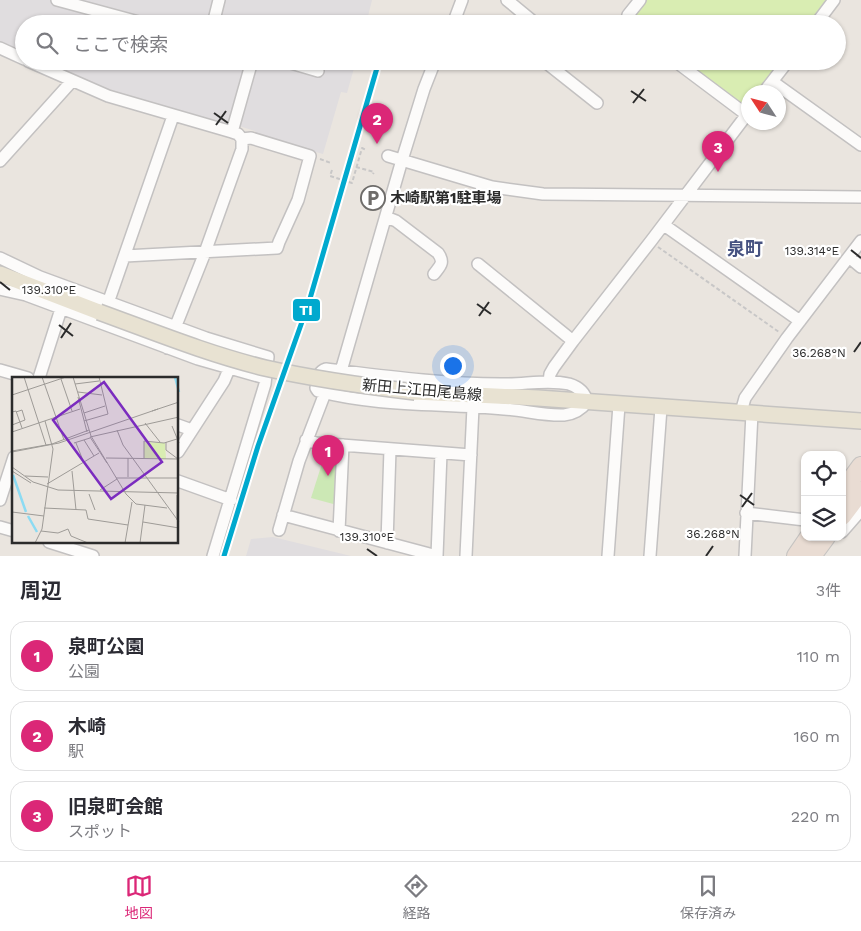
<!DOCTYPE html>
<html lang="ja">
<head>
<meta charset="utf-8">
<style>
  body { margin:0; font-family:"Work Sans","Noto Sans JP",sans-serif; background:#f7f7f7; color:#2b2b33 }
  .controls { position:absolute; right:15px; bottom:15px; display:grid; overflow:hidden; border-radius:10px; box-shadow:0 1px 4px #0004 }
  .controls button { width:45px; height:45px; display:grid; place-items:center; padding:0; border:0; border-bottom:1px solid #e1e1e2; background:#fff; color:#2b2b33; font:25px sans-serif }
  .compass { position:absolute; left:741px; top:85px; width:45px; height:45px; border-radius:50%; background:#fff; box-shadow:0 1px 4px #0004; rotate:306deg }
  .you { position:absolute; left:452px; top:365px; width:18px; height:18px; margin:-12px; border:4px solid #fff; border-radius:50%; background:#1a73e8; box-shadow:0 0 0 8px #1a73e833 }
  .badge { display:grid; place-items:center; width:32px; height:32px; border-radius:50%; background:#db2777; color:#fff; font-size:16px; font-weight:700 }
  .pin { position:absolute; translate:-50% -41px; filter:drop-shadow(0 1px 2px #0008) }
  .pin::after { content:''; position:absolute; top:26px; width:18px; height:15px; background:inherit; clip-path:polygon(0 0,100% 0,50% 100%) }
  .list { margin:0; padding:0; list-style:none }
  h2 { display:flex; justify-content:space-between; align-items:center; height:65px; margin:0; padding:0 20px; font-size:21px }
  h2 small { font-size:16px; font-weight:400; color:#7c7c81 }
  .list li { display:grid; grid-template-columns:32px 1fr auto; gap:15px; align-items:center; box-sizing:border-box; height:70px; margin:0 10px 10px; padding:0 10px; border:1px solid #e1e1e2; border-radius:15px }
  .list b { display:block; font-size:19px; white-space:nowrap }
  .list p { margin:0; font-size:16px; white-space:nowrap; color:#7c7c81 }
  .list em { font-size:16px; font-style:normal; color:#7c7c81 }
  .icon { flex:none; width:28px; height:28px; fill:none; stroke:currentColor; stroke-width:2; stroke-linecap:round; stroke-linejoin:round }
  .map { position:relative; flex:none; width:861px; height:556px; overflow:hidden }
  .search { position:absolute; background:#fff; box-shadow:0 1px 4px #0004; left:15px; right:15px; top:15px; height:55px; display:flex; align-items:center; gap:12px; box-sizing:border-box; padding:0 18px; border-radius:28px; color:#7c7c81; font-size:19px }
  .sheet { height:305px; background:#fff }
  nav { display:flex; justify-content:space-around; align-items:center; box-sizing:border-box; height:70px; border-top:1px solid #e1e1e2; background:#fff; font-size:14px; color:#7c7c81 }
  nav a { display:grid; justify-items:center; gap:2px }
  nav .on { color:#db2777 }
  .map>svg:first-child { display:block }
  .industrial { fill:#e0dddf }
  .green { fill:#cce8b5 }
  .pitch { fill:#d9edb2 }
  .lines { fill:none; stroke-linecap:round; stroke-linejoin:round }
  .minor-casing { stroke:#c3c1c1; stroke-width:14 }
  .major-casing { stroke:#c5c3c1; stroke-width:18 }
  .highway-casing { stroke:#c5c3c1; stroke-width:20 }
  .path { stroke:#c8c7c7; stroke-width:2; stroke-dasharray:4 2.5; stroke-linecap:butt }
  .minor { stroke:#fcfbfa; stroke-width:11 }
  .major { stroke:#e8e2d2; stroke-width:15 }
  .highway { stroke:#e9dcd3; stroke-width:18 }
  .major-bridge-casing { stroke:#c5c3c1; stroke-width:18; stroke-linecap:butt }
  .major-bridge { stroke:#e8e2d2; stroke-width:15 }
  .rail-1-casing { stroke:#fff; stroke-width:9 }
  .rail-1 { stroke:#00a9ce; stroke-width:5 }
  .ticks { fill:none; stroke:#2b2b2b; stroke-width:2 }
  .labels { text-anchor:middle; dominant-baseline:central; stroke-width:4.5; stroke-linejoin:round; paint-order:stroke }
  .poi-label { font-size:15px; font-weight:bold; fill:#2b2b2b; stroke:#fff; text-anchor:start }
  .street-label { font-size:15px; fill:#2b2b2b; stroke:#fff }
  .quarter-label { font-size:18px; font-weight:bold; fill:#465281; stroke:#fff }
  .inset-river { fill:none; stroke:#8cdbf3; stroke-width:2.5 }
  .inset-road { fill:none; stroke:#9e9b97; stroke-width:1 }
  .view { fill:#7b2cbf; fill-opacity:0.15; stroke:#7b2cbf; stroke-width:2.5 }
  .inset-edge { fill:none; stroke:#2b2b2b; stroke-width:2.5 }
  .ticks-label { font-size:12px; text-anchor:middle; fill:#2b2b2b; stroke:#fff; stroke-width:4.5; stroke-linejoin:round; paint-order:stroke }
  .line-badge { stroke:#fff; stroke-width:2 }
  .badge-label { font-size:14px; text-anchor:middle; font-weight:bold; fill:#fff }
</style>
</head>
<body>
<div class="map">
<svg width="861" height="556" viewBox="0 0 861 556">
  <rect width="100%" height="100%" fill="#eae5df"/>
  <path class="industrial" d="M0 0H372L366 24H24V56L0 45Z
    M35 61H356L347 93 341 92 323 154 258 136 255 131 226 122 219 126 109 93Z
    M273 537 351 556H246L251 539Z"/>
  <path class="green" d="M325 454 339 455 337 505 311 498Z"/>
  <path class="pitch" d="M647 0H830L812 24H633V17Z
    M681 61H783L759 92H748V107L746 111Z"/>
  <g class="lines">
    <defs>
      <path id="minor" d="M57 0 146 24
        M507 0 536 24
        M213 24 219 0
        M453 24 462 0
        M626 24 628 15 640 0
        M816 24 834 0
        M0 48 24 59
        M28 61 108 96 232 132 238 134 242 139V149L204 255 167 348
        M284 61 318 71
        M544 61 597 103
        M675 61 747 115
        M773 82 861 145
        M764 92 788 61
        M232 132 252 61
        M388 156 492 187 543 194 861 197
        M0 161 72 81
        M386 217 396 221 438 253C445 263 440 266 434 274
        M664 225 800 321
        M125 256 277 248 279 242 298 200 310 156 251 138 242 139
        M849 257 861 267
        M0 258 40 277 206 338 268 357 265 384 213 556
        M478 264 573 341
        M0 289 26 295 198 359 265 378
        M108 303 173 116
        M326 369C384 376 442 384 501 384 523 385 547 379 569 384 579 387 585 392 587 402 581 410 574 414 564 415 544 416 524 410 504 409 442 403 378 407 318 391L316 388C318 380 317 372 326 369Z
        M0 370 28 378
        M341 371 402 160 424 89 435 61
        M39 378 61 309
        M549 382 550 374 554 367 573 341 651 241 748 113
        M741 412 745 398 787 338 861 241
        M178 425 192 430
        M306 440 316 443 471 455
        M178 452 224 381 229 369
        M178 481 231 500
        M0 500 14 457
        M746 513 805 520
        M283 515 437 556
        M0 527 14 531
        M279 530 299 461 325 393
        M339 531 343 445
        M842 532 861 510
        M49 542 93 556
        M387 543 390 449
        M437 556 441 453
        M466 556 473 407
        M608 556 619 405
        M650 556 661 408
        M745 556 752 413"/>
      <path id="major" d="M0 274 99 312
        M415 392 538 398 861 421"/>
      <path id="highway" d="M842 492 861 466
        M842 516 861 491
        M796 556 809 537
        M812 556 826 537"/>
    </defs>
    <use href="#minor" class="minor-casing"/>
    <use href="#major" class="major-casing"/>
    <use href="#highway" class="highway-casing"/>
    <path class="path" d="M320 159 331 163
      M356 167 374 172 373 174
      M332 170 330 176 352 183 362 148 366 150
      M658 247 779 332"/>
    <use href="#minor" class="minor"/>
    <use href="#major" class="major"/>
    <use href="#highway" class="highway"/>
    <defs>
      <path id="major-bridge" d="M99 312C154 332 208 354 265 368 314 379 364 386 415 392"/>
    </defs>
    <use href="#major-bridge" class="major-bridge-casing"/>
    <use href="#major-bridge" class="major-bridge"/>
    <defs>
      <path id="rail-1" d="M224 556 258 446 309 302 379 61"/>
    </defs>
    <use href="#rail-1" class="rail-1-casing"/>
    <use href="#rail-1" class="rail-1"/>
  </g>
  <path class="ticks" d="M631 91 646 101M633 103 644 89M214 113 228 123M216 125 226 111M851 250 861 258M0 282 10 290M477 304 491 314M479 316 489 302M59 325 73 336M61 338 71 323M854 352 861 342M740 495 754 505M742 507 752 493M367 549 377 556M706 556 713 546"/>
  <defs>
    <symbol id="parking-ring" viewBox="-11 -11 22 22"><circle r="9.5" fill="#fff" stroke="#6e6c6a" stroke-width="1.5"/><path d="M-3.5-5.5H1a3.5 3.5 0 0 1 0 7H-1V5.5H-3.5ZM-1-3.4V-.6H.8a1.4 1.4 0 0 0 0-2.8Z" fill="#6e6c6a"/></symbol>
  </defs>
  <g fill-rule="evenodd">
    <use href="#parking-ring" x="359" y="184" width="28" height="28"/>
  </g>
  <g class="labels">
    <g class="poi-label">
      <text x="390" y="198">木崎駅第1駐車場</text>
    </g>
    <g class="street-label">
      <text transform="translate(422 390) rotate(5)">新田上江田尾島線</text>
    </g>
    <g class="quarter-label">
      <text x="745" y="248">泉町</text>
    </g>
  </g>
  <g transform="translate(12 377)">
    <rect width="166" height="166" fill="#eae5df"/>
    <path d="M132 65 153 66 154 82 132 81Z" fill="#d9edb2"/>
    <path class="inset-river" d="M163 0 167 15M1 98 14 135M16 139 25 155"/>
    <path class="inset-road" d="M12 0 34 68M30 0 52 63M61 0 79 59 114 117M49 2 60 34M63 7 87 4M66 15 90 18M0 18 54 0M66 20 75 55M140 34 167 25M0 35 4 34 10 51M72 36 93 29M72 44 96 37 87 0M133 46 148 65M0 48 13 43 10 33 4 35M160 49 167 66M105 53 111 68 167 145M0 55 68 32M72 63 82 79M154 65V73L166 82M62 66 78 61M64 66 72 86M0 74 40 67 77 53M0 75 47 66 146 32M94 81 167 82M116 81V100M132 82V64L152 66 165 62M166 82V116M95 86 78 60 167 40M0 90 21 105 46 113 167 116M0 94 19 106M60 94 64 133M13 99 36 100M104 101H166M35 107 87 76M88 113 105 102M77 117 83 133M114 117 124 127 155 131M32 131 74 133 76 142 116 148M0 135 32 139M165 143V118M131 145 167 151M29 154 46 156 56 152 59 159 76 166M23 166 30 152 41 72 33 44M113 166 120 125M128 166 133 128"/>
    <path class="view" d="M92 5 150 85 99 122 41 43Z"/>
    <rect width="166" height="166" class="inset-edge"/>
  </g>
  <g class="ticks-label">
    <text x="812" y="255">139.314°E</text>
    <text x="49" y="294">139.310°E</text>
    <text x="819" y="357">36.268°N</text>
    <text x="713" y="538">36.268°N</text>
    <text x="367" y="541">139.310°E</text>
  </g>
  <rect class="line-badge" x="292" y="298" width="29" height="24" rx="5" fill="#00a9ce"/>
  <g class="badge-label">
    <text x="306" y="315">TI</text>
  </g>
</svg>
<div class="controls">
<button><svg class="icon" aria-label="locate" viewBox="0 0 24 24"><circle cx="12" cy="12" r="6"/><path d="M12 2v4M12 18v4M2 12h4M18 12h4"/></svg></button>
<button><svg class="icon" aria-label="layers" viewBox="0 0 24 24"><path d="M12 4l9 5-9 5-9-5zM3 14l9 5 9-5"/></svg></button>
</div>
<svg class="compass" viewBox="-18 -18 36 36"><path d="M0-13l5 13h-10z" fill="#e53935"/><path d="M0 13l5-13h-10z" fill="#7c7c81"/></svg>
<div class="you"></div>
<div class="pin badge" style="left:328px;top:476px">1</div>
<div class="pin badge" style="left:377px;top:144px">2</div>
<div class="pin badge" style="left:718px;top:172px">3</div>
<div class="search"><svg class="icon" aria-label="search" viewBox="0 0 24 24"><circle cx="10" cy="10" r="6"/><path d="M15 15l6 6"/></svg>ここで検索</div>
</div>
<section class="sheet">
<h2>周辺<small>3件</small></h2>
<ul class="list">
<li><span class="badge">1</span><div><b>泉町公園</b><p>公園</p></div><em>110 m</em></li>
<li><span class="badge">2</span><div><b>木崎</b><p>駅</p></div><em>160 m</em></li>
<li><span class="badge">3</span><div><b>旧泉町会館</b><p>スポット</p></div><em>220 m</em></li>
</ul>
</section>
<nav>
<a class="on"><svg class="icon" aria-label="map" viewBox="0 0 24 24"><path d="M3 6l6-2 6 2 6-2v14l-6 2-6-2-6 2zM9 4v14M15 6v14"/></svg>地図</a>
<a><svg class="icon" aria-label="directions" viewBox="0 0 24 24"><path d="M12 3l9 9-9 9-9-9zM9 14v-3h6M13 9l2 2-2 2"/></svg>経路</a>
<a><svg class="icon" aria-label="saved" viewBox="0 0 24 24"><path d="M7 4h10v16l-5-4-5 4z"/></svg>保存済み</a>
</nav>
</body>
</html>
